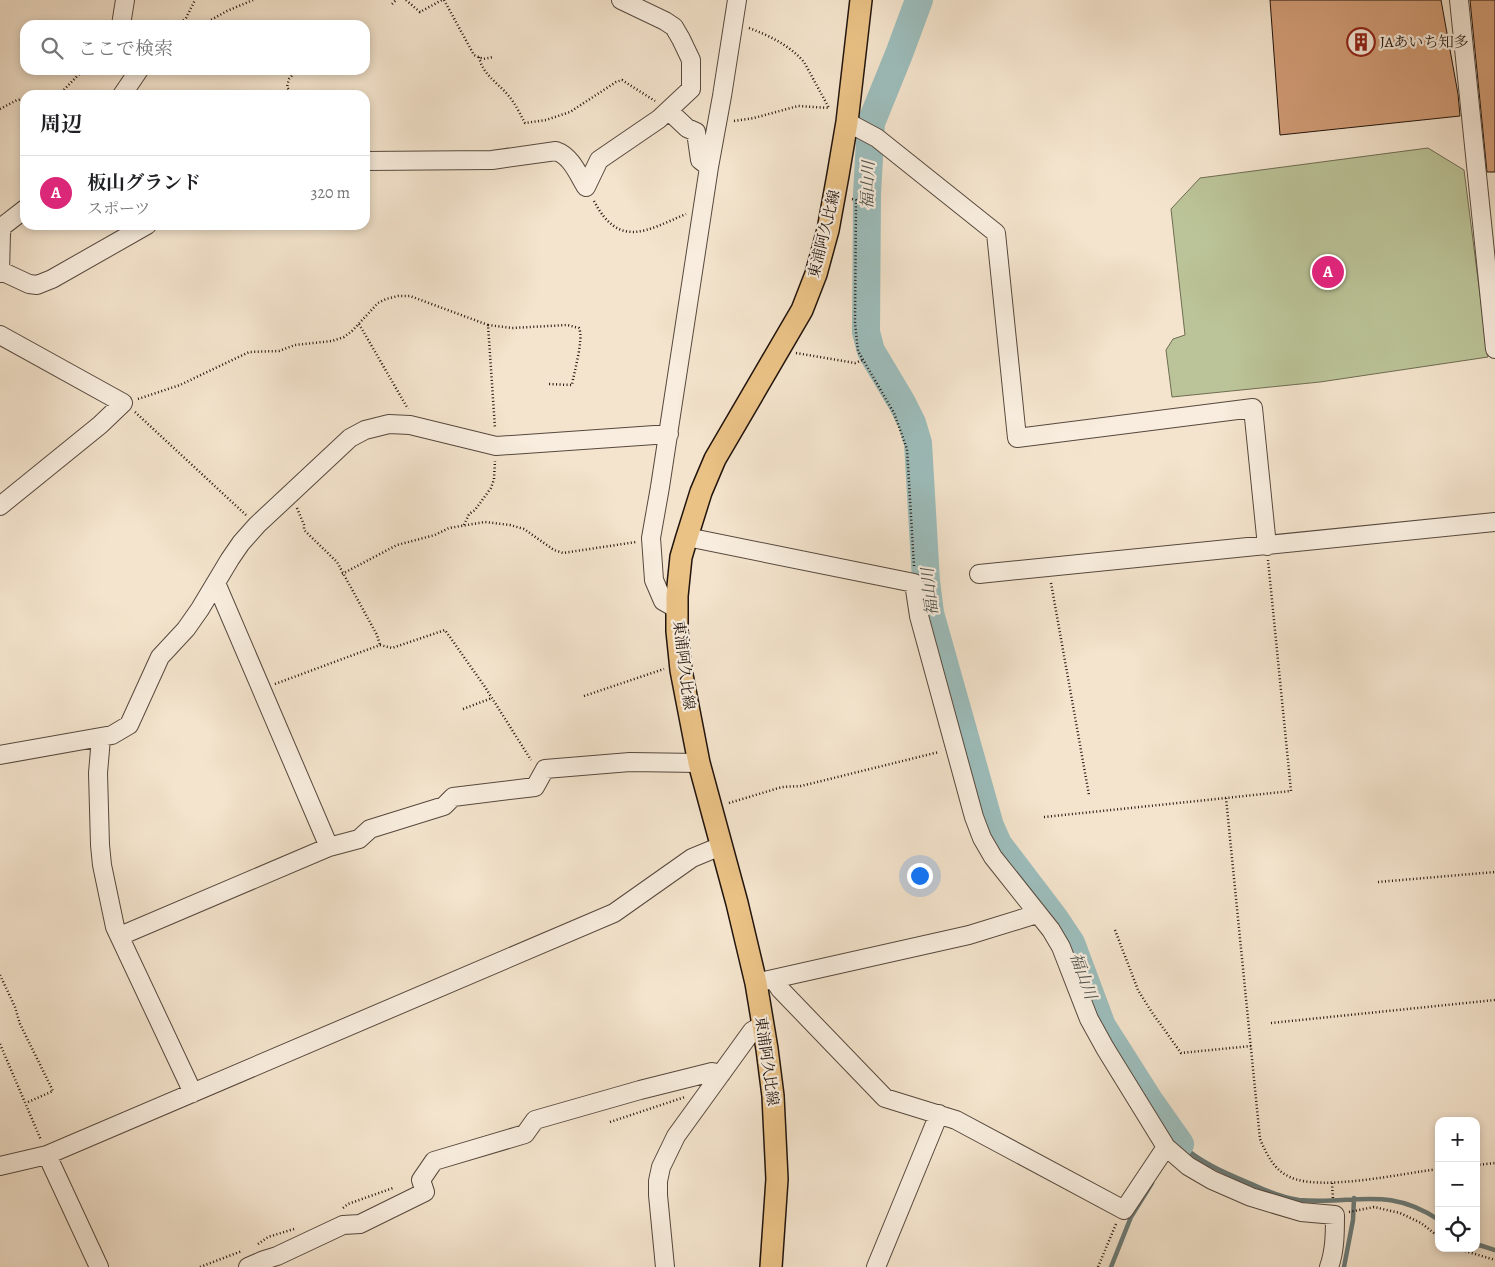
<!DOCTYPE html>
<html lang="ja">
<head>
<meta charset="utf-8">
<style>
  body { margin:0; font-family:Alegreya,"Noto Serif JP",serif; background:#f2f2f2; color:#202124 }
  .controls { position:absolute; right:15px; bottom:15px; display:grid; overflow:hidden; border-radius:10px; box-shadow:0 2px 8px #0003 }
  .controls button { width:45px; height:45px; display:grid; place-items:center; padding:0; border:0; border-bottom:1px solid #e0e0e0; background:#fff; color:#202124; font:25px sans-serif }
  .you { position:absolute; left:919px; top:875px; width:18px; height:18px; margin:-12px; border:4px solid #fff; border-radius:50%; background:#1a73e8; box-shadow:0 0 0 8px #1a73e833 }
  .badge { display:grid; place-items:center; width:32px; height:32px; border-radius:50%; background:#db2777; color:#fff; font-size:16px; font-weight:700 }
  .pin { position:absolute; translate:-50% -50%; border:2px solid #fff; box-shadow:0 1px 5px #0006 }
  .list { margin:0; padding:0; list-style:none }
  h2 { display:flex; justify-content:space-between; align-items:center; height:65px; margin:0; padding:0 20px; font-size:21px }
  h2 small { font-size:16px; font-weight:400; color:#757577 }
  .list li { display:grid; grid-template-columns:32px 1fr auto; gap:15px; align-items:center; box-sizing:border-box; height:75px; padding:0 20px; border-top:1px solid #e0e0e0 }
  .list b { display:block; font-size:19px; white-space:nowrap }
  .list p { margin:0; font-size:16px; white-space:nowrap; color:#757577 }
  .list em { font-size:16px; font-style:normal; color:#757577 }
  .icon { flex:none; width:28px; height:28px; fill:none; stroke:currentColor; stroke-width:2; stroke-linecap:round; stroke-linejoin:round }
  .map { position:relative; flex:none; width:1495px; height:1267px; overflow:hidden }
  .search { position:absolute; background:#fff; box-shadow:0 2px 8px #0003; left:20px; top:20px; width:350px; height:55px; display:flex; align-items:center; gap:12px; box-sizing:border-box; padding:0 18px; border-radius:15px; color:#757577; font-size:19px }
  .panel { position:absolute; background:#fff; box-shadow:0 2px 8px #0003; left:20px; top:90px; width:350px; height:140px; border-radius:15px }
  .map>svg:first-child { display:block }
  .green { fill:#bbc498; stroke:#6e6c52 }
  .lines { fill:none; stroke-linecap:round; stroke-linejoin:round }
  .stream { stroke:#6b7a77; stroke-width:4.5 }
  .river { stroke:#9dbebd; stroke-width:28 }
  .building { fill:#d29d77; stroke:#21140d }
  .minor-casing { stroke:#56483d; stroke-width:20 }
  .major-casing { stroke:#21140d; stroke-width:24 }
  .path { stroke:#21140d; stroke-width:2.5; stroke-dasharray:1 2.5; stroke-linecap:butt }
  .minor { stroke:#f8edde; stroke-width:18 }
  .major { stroke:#eac286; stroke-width:21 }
  .labels { text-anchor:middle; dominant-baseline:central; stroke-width:4.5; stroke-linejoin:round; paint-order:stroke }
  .poi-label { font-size:15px; fill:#21140d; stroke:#f8edde; text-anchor:start }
  .street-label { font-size:15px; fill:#21140d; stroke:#f8edde }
  .water-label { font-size:16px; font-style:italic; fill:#4c504b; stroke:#f8edde }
</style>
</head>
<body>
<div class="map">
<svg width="1495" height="1267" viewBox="0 0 1495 1267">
  <rect width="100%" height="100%" fill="#f4e4cd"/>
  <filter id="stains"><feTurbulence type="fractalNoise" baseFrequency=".004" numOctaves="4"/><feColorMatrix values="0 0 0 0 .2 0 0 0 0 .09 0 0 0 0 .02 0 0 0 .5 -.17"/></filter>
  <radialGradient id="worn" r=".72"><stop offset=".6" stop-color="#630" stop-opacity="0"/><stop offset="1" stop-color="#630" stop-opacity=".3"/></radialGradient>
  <path class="green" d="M1428 148 1464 170 1488 357 1320 382 1172 397 1166 350 1173 339 1185 335 1171 209 1200 178Z"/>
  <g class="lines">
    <path class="stream" d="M1174 1150 1180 1144C1202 1164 1228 1174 1256 1186 1269 1192 1284 1198 1299 1200 1354 1205 1387 1185 1439 1220
      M1476 1244 1495 1250
      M1111 1267 1131 1217 1152 1183
      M1344 1267 1353 1220 1354 1198"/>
    <path class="river" d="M919 0 899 54 871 123 867 194 866 332 871 351 902 403 912 423 918 443 926 581 930 613 990 826 998 844 1055 919 1071 943 1102 1026 1149 1100 1180 1144"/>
  </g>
  <path class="building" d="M1270 0H1441L1458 94 1460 116 1280 135Z
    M1470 0H1495V172H1487Z"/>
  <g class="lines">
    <defs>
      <path id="minor" d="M1459 0 1495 349
        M121 25 125 0
        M122 95 139 70
        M669 111 687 128 696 132 700 160 709 167
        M847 122 877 138 996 233 1017 438 1253 408 1267 546
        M365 161 492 160 556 151C571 156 578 174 586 187L599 160 659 119 691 89V60L681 39 674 27 665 21 621 0
        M1 271 29 284 37 285 52 279 147 225
        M0 273 1 233 3 226 25 209
        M0 335 123 403 100 425 0 506
        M687 537 914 583 919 616 974 817 982 838 993 857 1051 930 1061 947 1089 1019 1105 1048 1166 1147 1188 1166 1212 1180 1251 1197 1301 1212 1335 1215C1335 1232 1335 1251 1329 1267
        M979 574 1495 522
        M216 583 329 847
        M677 609 663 601 654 580 651 538 660 487 709 167 722 96 737 0
        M101 738 98 773 100 845 102 865 115 927 193 1093
        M0 755 112 735 129 725 160 657 186 629 200 609 230 559 241 543 257 525 350 438 365 430 389 424 410 425 496 446 669 434
        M120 936 329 847 359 839 370 829 444 806 453 797 535 787 545 769 630 762 699 763
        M774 980 780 989 885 1098 956 1120 1124 1210 1166 1147
        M764 981 969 935 1037 914
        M47 1155 99 1267
        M0 1166 47 1155 614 913 692 858 721 846
        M248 1267 264 1260 277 1256 343 1225 360 1224 425 1192 421 1180 434 1161 525 1134 535 1120 640 1090 712 1072 721 1074
        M665 1267 658 1195V1181L661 1167 676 1136 752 1031 762 1025
        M876 1267 939 1114"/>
      <path id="major" d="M771 1267 777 1179 773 1096 767 1049 756 983 737 903 699 763 681 670 677 631V596L681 557 686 540 701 492 715 459 802 310 816 274 828 230 838 175 847 122 861 0"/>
    </defs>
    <use href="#minor" class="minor-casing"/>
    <use href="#major" class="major-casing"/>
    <path class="path" d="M406 0 420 12 442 0
      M444 0 474 55 483 59 493 57
      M392 4 396 0
      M178 25 186 18 195 0
      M202 25 227 11 253 0
      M749 28C770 36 789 45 804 62L829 108
      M479 57C483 75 497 82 508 95 515 103 520 114 525 123L546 120 570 112 616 82 622 80 655 101
      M59 95 83 70
      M292 95 287 87 289 79 297 70
      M0 109 17 100 25 99
      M734 121 754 118 798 106 830 108
      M852 199 856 200 855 323 858 351 894 413 907 449 914 566
      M594 201C619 249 646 231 686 214
      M359 324 408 409
      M488 325 512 328 567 325 579 328C584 339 574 372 572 385L548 384
      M796 353 855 363 863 360
      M138 399 180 385 249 352 279 351 295 345 332 341 344 337 352 331 378 303 386 299 398 296H410L488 325 495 428
      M135 412 246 515
      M297 508 304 525V530L337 562 377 635 380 645
      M464 525 469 514 475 510 491 488 494 479 495 461
      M1268 560 1291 791 1226 798 1260 1139C1267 1155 1274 1170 1290 1177 1321 1192 1403 1173 1439 1169
      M342 574 397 545 435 535 449 528 485 522 510 525 524 529 554 550 563 553 636 542
      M1051 583 1089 795
      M275 684 380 645 392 648 445 630 485 687 531 760
      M584 696 664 669
      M463 709 492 698
      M729 803 782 787 801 786 939 752
      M1044 817 1226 798
      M1378 882 1495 872
      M1115 930 1138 990 1151 1011 1181 1053 1251 1046
      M0 975 15 1007 20 1024 53 1091 26 1103
      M1271 1023 1495 1000
      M0 1044 41 1140
      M610 1122 685 1097
      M1476 1165 1495 1163
      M1332 1183 1333 1199
      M343 1208 348 1204 393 1188
      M1349 1212 1374 1207 1400 1213 1421 1223 1439 1237
      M258 1244 268 1237 294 1229
      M1455 1248 1495 1260
      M200 1267 242 1251
      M1098 1267 1116 1224"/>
    <use href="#minor" class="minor"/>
    <use href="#major" class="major"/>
  </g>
  <defs>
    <symbol id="building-ring" viewBox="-11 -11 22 22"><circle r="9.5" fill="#f8edde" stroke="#8f2418" stroke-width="1.5"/><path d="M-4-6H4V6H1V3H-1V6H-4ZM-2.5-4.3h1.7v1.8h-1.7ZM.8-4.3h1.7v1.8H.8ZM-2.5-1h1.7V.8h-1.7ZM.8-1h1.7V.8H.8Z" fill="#8f2418"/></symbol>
  </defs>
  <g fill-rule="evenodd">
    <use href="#building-ring" x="1345" y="26" width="32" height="32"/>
  </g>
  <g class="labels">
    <g class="poi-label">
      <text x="1380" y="42">JAあいち知多</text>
    </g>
    <g class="street-label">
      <text transform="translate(824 234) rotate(-76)">東浦阿久比線</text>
      <text transform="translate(684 665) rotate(83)">東浦阿久比線</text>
      <text transform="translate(767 1061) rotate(82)">東浦阿久比線</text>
    </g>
    <g class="water-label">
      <text transform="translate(868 185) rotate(-88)">福山川</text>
      <text transform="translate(930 592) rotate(-96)">福山川</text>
      <text transform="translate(1083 976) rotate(70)">福山川</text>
    </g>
  </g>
  <rect width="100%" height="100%" filter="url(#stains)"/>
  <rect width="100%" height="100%" fill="url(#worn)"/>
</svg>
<div class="controls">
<button>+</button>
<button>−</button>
<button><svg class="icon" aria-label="locate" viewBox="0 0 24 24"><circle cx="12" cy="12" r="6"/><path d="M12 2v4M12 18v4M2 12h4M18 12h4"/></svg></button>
</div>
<div class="you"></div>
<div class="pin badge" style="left:1328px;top:272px">A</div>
<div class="search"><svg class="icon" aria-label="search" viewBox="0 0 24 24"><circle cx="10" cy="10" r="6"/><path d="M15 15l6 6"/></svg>ここで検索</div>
<section class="panel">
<h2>周辺<small></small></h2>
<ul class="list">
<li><span class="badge">A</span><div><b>板山グランド</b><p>スポーツ</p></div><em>320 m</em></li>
</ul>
</section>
</div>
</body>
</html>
